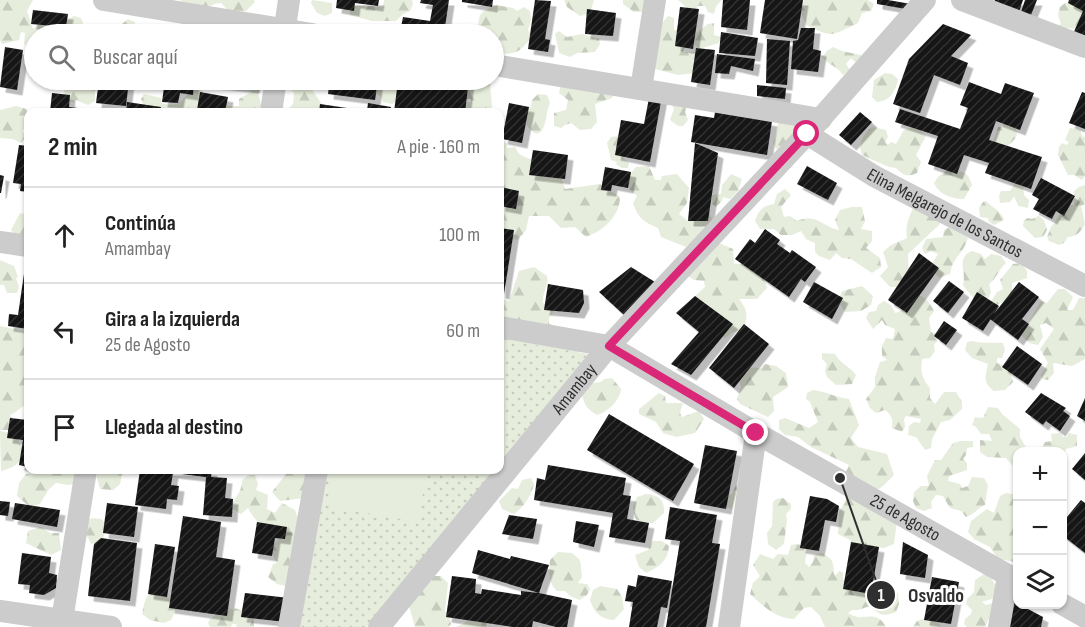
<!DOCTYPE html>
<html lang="es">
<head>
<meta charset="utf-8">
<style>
  body { margin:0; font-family:"Sofia Sans Condensed",sans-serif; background:#f6f6f6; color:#222 }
  .controls { position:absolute; right:18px; bottom:18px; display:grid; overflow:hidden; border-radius:12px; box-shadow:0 2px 4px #0004 }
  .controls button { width:54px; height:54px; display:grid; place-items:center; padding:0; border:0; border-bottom:2px solid #e0e0e0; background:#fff; color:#222; font:30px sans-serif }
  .stop { position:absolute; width:18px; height:18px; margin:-14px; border:4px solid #db2777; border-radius:50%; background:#fff }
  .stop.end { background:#db2777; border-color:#fff; box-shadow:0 2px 6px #0008 }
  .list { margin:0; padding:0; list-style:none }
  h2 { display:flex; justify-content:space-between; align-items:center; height:78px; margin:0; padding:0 24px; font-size:26px }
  h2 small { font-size:20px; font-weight:400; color:#767676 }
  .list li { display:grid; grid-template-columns:39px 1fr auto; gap:18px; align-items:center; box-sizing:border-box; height:96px; padding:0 24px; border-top:2px solid #e0e0e0 }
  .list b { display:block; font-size:22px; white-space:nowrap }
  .list p { margin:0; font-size:20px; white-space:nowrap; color:#767676 }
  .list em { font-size:20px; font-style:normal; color:#767676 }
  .icon { flex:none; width:33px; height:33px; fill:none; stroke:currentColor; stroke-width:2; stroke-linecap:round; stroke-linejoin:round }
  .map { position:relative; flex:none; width:1085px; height:627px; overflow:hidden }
  .search { position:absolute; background:#fff; box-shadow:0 2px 4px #0004; left:24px; top:24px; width:480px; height:66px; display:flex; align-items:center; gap:15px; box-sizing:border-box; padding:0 21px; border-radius:33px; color:#767676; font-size:22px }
  .panel { position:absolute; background:#fff; box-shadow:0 2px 4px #0004; left:24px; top:108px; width:480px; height:366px; border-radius:12px }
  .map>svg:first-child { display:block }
  .forest { fill:url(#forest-firs) }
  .park { fill:url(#park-dots) }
  .pitch { fill:#e6eddc }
  .building { fill:url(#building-hatch); filter:url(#shadow) }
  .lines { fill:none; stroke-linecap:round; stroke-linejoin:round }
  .minor { stroke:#ccc; stroke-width:22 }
  .route { stroke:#db2777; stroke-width:8 }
  .labels { text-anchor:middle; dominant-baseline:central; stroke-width:6; stroke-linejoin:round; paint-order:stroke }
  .street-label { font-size:18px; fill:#2f2f2f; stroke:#fff }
  .leader { fill:none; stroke:#2f2f2f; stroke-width:2 }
  .callout-dot { fill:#2f2f2f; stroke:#fff; stroke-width:2 }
  .mark-label { font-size:18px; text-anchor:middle; font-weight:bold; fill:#fff }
  .callout-label { font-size:20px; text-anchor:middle; font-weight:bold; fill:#2f2f2f; stroke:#fff; stroke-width:6; stroke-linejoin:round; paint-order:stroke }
</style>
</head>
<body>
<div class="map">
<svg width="1085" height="627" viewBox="0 0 1085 627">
  <defs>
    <pattern id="forest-firs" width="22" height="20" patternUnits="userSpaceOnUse" patternTransform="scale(1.5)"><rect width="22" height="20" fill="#e6eddc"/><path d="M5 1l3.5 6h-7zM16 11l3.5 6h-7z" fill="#c6ccbd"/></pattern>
    <pattern id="park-dots" width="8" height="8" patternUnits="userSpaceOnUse" patternTransform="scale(1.5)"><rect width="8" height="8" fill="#e6eddc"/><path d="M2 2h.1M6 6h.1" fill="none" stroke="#c6ccbd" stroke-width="1.8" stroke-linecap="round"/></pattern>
    <pattern id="building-hatch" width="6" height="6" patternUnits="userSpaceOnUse" patternTransform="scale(1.5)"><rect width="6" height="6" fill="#161616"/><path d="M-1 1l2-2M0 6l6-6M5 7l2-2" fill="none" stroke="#303030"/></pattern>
    <filter id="shadow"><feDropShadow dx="5.5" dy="5.5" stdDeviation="0" flood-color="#0004"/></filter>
  </defs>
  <rect width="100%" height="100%" fill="#fff"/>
  <path class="forest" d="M0 0H33L27 11 33 29 46 17 62 24 74 16 81 18 83 22 81 34H34V79L32 77 26 57 28 48 24 44 25 33 21 32 19 40 2 44 0 40Z
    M180 0H254L255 2 246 11 231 13 221 3C214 3 212 6 206 7 197 8 185 5 180 0Z
    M312 0 332 3V13L325 16 317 13 311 3Z
    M384 0H412L413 4 410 11 403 14 396 21H372L350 15V6C361 4 372 7 383 7Z
    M564 0H594L590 13 580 16 567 7Z
    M623 0H658L645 12H634L623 4Z
    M678 0H722L716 6 714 14 708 12 705 6H698L694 10 688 9Z
    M804 0H868L874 4 871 11 862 13 858 23C832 35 834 39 806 25L800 10Z
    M1065 3H1076L1082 8 1083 14 1077 29 1056 27 1061 24 1058 15 1060 7Z
    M496 5 513 8 517 11 524 7 530 11 531 20 528 30 532 37C518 54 515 55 494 53V34H476C482 14 474 15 496 5Z
    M668 16 674 18V30L680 29V46L684 48 683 52H694L696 55V73L678 75 655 69 661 24Z
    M128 19 135 22 134 30 127 34H104L115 24H122Z
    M714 23V35L721 37 719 43 699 49 694 44 695 34 708 24Z
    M200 25 243 31 244 34H184C186 25 192 28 200 25Z
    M559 31 567 37 582 34 599 39 600 44 595 52 577 53 570 57 559 53 555 34Z
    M833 47 842 51 861 55V60L855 62 851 58 846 64 850 70 843 75C838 66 828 65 822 57L827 51Z
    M885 73 892 74 898 79C896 91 890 101 877 102L872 97 874 80Z
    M73 80 77 83V88H81L84 85 95 88V101L88 105 76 100 74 102H67L64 90 65 85Z
    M249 80H270L266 87 258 93 263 112H224L225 106H239V99L251 92Z
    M291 80H317L313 91 323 106 321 112H285L293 104 294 93 290 89Z
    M366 80H404L409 89 404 97 392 104 383 102 381 97 374 92 372 83Z
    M470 80H492L490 82 492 107 487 112H463V103L471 102V99H464V92Z
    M561 83 615 91 612 98 595 104 597 122 591 129 580 130 571 123 565 125 561 128 554 126V113L566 110 568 100 559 93Z
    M192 87 201 88 204 95 200 107C181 115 163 115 144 106L141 99 144 94 161 98V103C180 108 182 101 192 87Z
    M538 94 547 95 550 103C546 112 547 119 544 126 536 146 523 120 521 111L531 107 532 100Z
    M689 102 685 112 688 120 683 126H678L670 120 674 109 672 105Z
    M16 106 27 109 28 122 22 132 28 134V140L24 139 21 143 13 139 0 138V110Z
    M780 118 795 120 798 130 784 151 776 149 773 143C778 132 776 128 780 118Z
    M1004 122 1015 126C1021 139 1012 140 1005 149L992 144 998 127H1003Z
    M916 126 926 136 916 155 921 162 917 173C908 177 903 176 896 168L889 167 862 155C857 144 863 135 872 127L886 130 888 137 885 142 888 145 891 142 896 144 904 130Z
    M1070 128 1080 130 1082 136 1085 137V176L1082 180 1074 175H1068L1058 155 1059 147 1062 143 1067 145 1069 142 1065 140Z
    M620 136 627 150 623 158 629 163 628 168H622L616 164 617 162 611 160 607 143 611 137Z
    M500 141 507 143V148L515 147 519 154C534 162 562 169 565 189L600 184 620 197C620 216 603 231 586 237L575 227 561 228 549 216H529L526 230 518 240 500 236V196L511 195 500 192Z
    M649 166 655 180H661L662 176 677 174 689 188 687 203 679 214 688 221 697 215 709 212 714 224 701 238 686 247 661 237 658 228C644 222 638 218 633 203L637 196 625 185 627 178 636 167Z
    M948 169C962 174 967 168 972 185L964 199C952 199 939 195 934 183L938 177Z
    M731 174 742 179 738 191 730 199 723 197 722 201 716 207 712 204V195L721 194 722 185Z
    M1016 182 1023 185 1024 195 1029 200 1028 208 1019 206 1014 196 1010 202 1000 203 999 196 1001 191H1010Z
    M1085 185V204L1081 206 1085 224C1081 232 1077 236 1068 237L1064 243 1059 245 1049 241 1047 237 1051 227C1058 220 1058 213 1065 205H1074V191L1079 187Z
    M785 189 791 195 781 207 784 217 790 216 797 221C817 212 822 227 839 230L835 220 840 210 852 207H862L865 221 861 229 872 231V241L866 248 880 258 881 267 872 273 851 259 842 258 836 253 830 260 819 256 815 252V243L806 239 801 231 792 235H781L774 229H760L755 221C759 210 762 206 774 204L777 194Z
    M986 201C992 207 1002 212 1004 220L994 225 989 222 988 218 980 217 979 208 983 202Z
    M915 205 945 207 940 224 908 254 909 280 903 287H890L880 276 888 267 883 252 891 245 907 238C905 225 909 216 915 205Z
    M20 213 28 215V235L16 236 11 230Z
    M1039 216 1044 220 1047 230 1043 237 1035 238 1023 226 1024 220 1028 218 1032 219Z
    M950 227 968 238C963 255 953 256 950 274L940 278 929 268 938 254 931 251 925 254 922 248 926 239 943 237 944 230Z
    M717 242 733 249 734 264 750 263 764 275 767 288 757 299H739C749 312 747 315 744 330L733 332 725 338 713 332 689 309 695 296 705 287 704 281 694 280 688 276Z
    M972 251 981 254 985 259 991 254 1001 256 1006 263C998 270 997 278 989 284L991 292 986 303C974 300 970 295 963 285 967 272 955 258 972 251Z
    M0 260 14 266 18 277 16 278 19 287 17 293H7L4 285H0Z
    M1021 263 1027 271V278L1012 283V297L992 308 989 305 997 292 1003 289 1000 280 1013 264Z
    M534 267 547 276C549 286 542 292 543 303L554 311 549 318V324L558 327 578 349V363L500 365V299L509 301 519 271Z
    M862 286 873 296 871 305 861 311 845 312 838 301 842 291Z
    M1058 289H1065L1073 297 1067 310H1073L1079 298H1085V359L1072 366 1053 363 1054 373 1048 380 1042 379 1041 375 1048 363 1040 349 1054 329 1046 323 1040 325 1043 337 1038 345 1029 343 1021 335 1041 301 1047 303Z
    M918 295C926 297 930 303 934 311L929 318 931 332 938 334 937 342 934 344 935 351 930 358 922 359C920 372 922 378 930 388V398L935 404 944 392H956L962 402V409L950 420 941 422 932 439 931 448 925 450 916 437 908 435 909 426 914 422 920 423 921 419 906 416 904 419 905 427 902 432 892 428C893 420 892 415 885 410L876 413 870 408 866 399 875 387V377L880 362 887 360 882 356V346L886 338 893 339 895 329 885 325 882 320 873 329 866 318 869 312 876 311 878 305 884 301 891 305 895 313C905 311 911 303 918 295Z
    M0 326C9 328 21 330 28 334V405C20 406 18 412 10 415L18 423 14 430H0Z
    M973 341C983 344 993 342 1003 343L1005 350 1002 358H997V363L1009 368 1013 382 1005 390 994 391C983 383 985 377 988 364L972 358 965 350 967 342Z
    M822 353 835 354C841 364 849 366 856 375L852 384 836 385 827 377 825 371 827 364 822 359Z
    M765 364 776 366 786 373 788 387 773 397 774 411 768 417 740 404 737 399 741 387 737 373 744 367 761 368Z
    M612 378 621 389C620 400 608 412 597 415 587 409 584 405 582 394L593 383 601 382 604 379Z
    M813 390C826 391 836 398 849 399L859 425 851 438 858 447 887 454 894 475 883 486 877 490 845 473 849 465 811 447 798 437 785 435 779 429V420L785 418 809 428 818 422 810 402 806 399 807 393Z
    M659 393 665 396 666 403H683L680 413 682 417 699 411 704 419 695 433 676 437 663 433 656 422 639 414V409Z
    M988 407 998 408 1002 414 1020 429V437L1028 451 1018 452 1017 466H1013L1006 458 987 457 980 452V440L992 441 989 434H981L976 427 972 425 975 417 983 418Z
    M0 431 18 435 19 443 24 449C23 463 13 468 1 471Z
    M1060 433 1063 437H1067L1069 433 1077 435V446L1066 449 1063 457 1062 452 1040 451 1045 442 1052 441 1051 434Z
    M961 441H973V447L967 448 966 455 963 459 967 463V470L949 476 948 481 960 484 962 488 968 486 972 477 984 478 988 485 985 505C977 508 976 514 966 517L961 511 950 508 943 496 936 495 931 502 932 508 924 511 916 508 913 501 914 492 921 486H929L927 476 935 460H941L953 443Z
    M42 470H84L80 482 69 485 56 483 49 489 40 504 30 507 17 496 19 483 26 474 39 473Z
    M98 470H123L120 484 113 490 100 489 96 475Z
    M284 470H316L312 497 280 501 272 492 286 474Z
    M249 475H255L258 484 256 490 268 495 267 509 275 513 282 503 295 510 300 525 289 587 277 584 268 577 273 564 277 563 270 549 277 541 282 532C265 528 257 525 248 508L241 514 230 507 240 491 243 479Z
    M531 478 534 484C531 496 524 507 514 514L502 509 499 501 512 488 518 489 522 480Z
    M736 485H739L732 509 722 505 723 498 732 494Z
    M1006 493 1017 495V560L1015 562 998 559 990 547 974 539 968 532 971 521 987 509 994 513 1000 496Z
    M646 494C658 495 665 499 664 513L653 523H640L635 518 633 507 637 497Z
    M847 497 897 521 894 544 884 548 853 545 850 540 838 534 839 513Z
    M783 498 791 504V509L786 514 787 520 784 544 776 550 768 544 767 533 772 526 773 502 776 499Z
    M93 518 101 519 106 525C105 537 103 542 91 544L86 534 88 520Z
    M41 527 50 533H59L61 550 51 555 26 543 28 531Z
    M652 541H662L669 546C668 561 659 567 646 573L639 567 635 555 648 550Z
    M797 544 807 547 805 563 809 567 813 562 814 555 822 553C836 561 832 563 835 576L839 571 843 572V580H850L868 591 876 592 887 589 898 593 899 604 896 612C883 617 879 615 870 606L858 610H852L848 613C864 624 875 607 886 627H825L820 616 811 607 804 608 794 619C775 618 764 607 750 594L753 583 760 576 753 565 760 554 773 559 778 554 788 555 791 545Z
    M558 552 572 553 580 560 582 577 578 583 587 584 590 589 587 595 580 600 570 596 565 591H557C548 583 549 571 550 560Z
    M984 574 991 578 997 588 994 598 982 602 986 605 993 603 994 618 988 620 985 627H967L964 624 965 619 971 614 972 610 966 604 967 599 974 592 975 580Z
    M431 576H441L448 583 445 611 449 615 451 624 449 627H415L409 606Z
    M600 586 617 589 622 597 624 609 614 620C601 619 594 613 590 600L593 590Z
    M161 590 177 607 171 620 164 623 150 620 142 614C146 599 144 593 161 590Z
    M226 607 234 610 235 608 253 615 254 627H237L236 624H232L231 627H210L208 623 210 619Z
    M928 617 935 619 942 627H913L917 621Z
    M467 618 473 619 475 622 487 621 486 627H456L465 623Z"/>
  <path class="park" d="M500 339 588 354 500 464Z
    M321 470H495L367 627H293Z"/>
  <path class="pitch" d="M333 470H428L417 522 327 506Z"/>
  <path class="building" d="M337 0H379L378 6 355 3 354 11 336 8Z
    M421 0H449L444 34 401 27 403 17 430 21 433 5 420 3Z
    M462 0H493L492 7 462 2Z
    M535 0 551 1 545 39 550 40 548 52 528 49Z
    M723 0H750L747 30 721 27Z
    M765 0H803L797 39 760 33Z
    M877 0H888L911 4 906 9 877 4Z
    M995 0H1023L1018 15 991 7Z
    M1025 0H1037L1031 15 1021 12Z
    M1069 0H1085V39L1073 34 1083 11 1068 3Z
    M680 7 699 9 693 49 675 46Z
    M587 9 616 13 613 36 585 34Z
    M33 10 68 14 66 27 31 24Z
    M943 24 971 35 951 56 968 63 960 85 934 75 920 113 893 104 909 59Z
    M76 25 100 29 99 34H74Z
    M801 28H815L813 49 821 51 818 72 791 69 793 41 798 40Z
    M171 30 186 32V34H171Z
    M721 32 758 38 755 56 719 53Z
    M767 39 790 41 787 85 766 83Z
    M5 47 23 50 17 90 0 87Z
    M696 48 715 50 710 85 691 82Z
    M717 54 755 59 753 71 731 66 729 74 715 73Z
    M67 80H91L90 85Z
    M99 80H129L126 106 96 103Z
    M165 80H255L254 88 194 82 193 95 180 93 178 103 162 102Z
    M330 80H378L375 100 328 94Z
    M434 80H469L465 112H394L398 81 431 85 430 90H433Z
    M969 82 1001 94 1005 83 1034 93 1020 130 996 121 989 140 1042 157 1031 189 985 173 989 163 964 155 957 174 928 164 938 136 895 122 900 109 960 129 968 108 960 105Z
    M757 85 786 88 785 99 757 96Z
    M200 92 228 97 225 112 197 110Z
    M1082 92 1085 93V129L1069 123Z
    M52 93 70 95 69 107 112 112H50Z
    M650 93 662 96 650 162 615 155 621 120 644 124Z
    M127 102 161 107 160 112H126Z
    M368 103 391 107 390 112H319L320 104 367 111Z
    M509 103 529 107 522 143 502 139Z
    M715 112 772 121 767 155 691 142 695 115 714 118Z
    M860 112 872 122 851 145 839 135Z
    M695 143 718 153 708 221H688Z
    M19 145 28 146V192L20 191 21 184 13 183Z
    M533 150 568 155 565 179 529 175Z
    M807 166 837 183 828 200 797 184Z
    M605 167 631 172 628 188 612 185 611 191 601 190Z
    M0 175 4 176 1 193H0Z
    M1041 178 1075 196 1064 216 1056 211 1052 219 1033 209 1039 199 1032 195Z
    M500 187 519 191 516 209 500 206Z
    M500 228 514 230 504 294 500 293Z
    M765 229 780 240 777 244 790 253 792 250 816 267 805 282 801 279 789 297 735 259 750 239 755 243Z
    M919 253 939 268 907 313 888 300Z
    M25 267 28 268V329L8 326 9 314 18 315Z
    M631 267 655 282 624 315 599 292Z
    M949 281 964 292 948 313 933 301Z
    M814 282 843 298 832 319 803 302Z
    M1019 282 1039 297 1022 319 1029 324 1018 340 990 319Z
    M548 284 583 290 584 303 579 313 544 310Z
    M977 292 999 306 983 331 962 318Z
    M695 296 733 324 691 375 671 364 699 332 676 313Z
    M944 321 957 330 946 345 934 336Z
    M744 324 769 344 734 388 709 368Z
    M1017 346 1042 364 1028 385 1002 367Z
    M1041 393 1066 408 1063 411 1070 416 1060 431 1046 421 1043 425 1025 412Z
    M27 398H28V418H25Z
    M1085 398V421L1077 416Z
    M609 414 694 464 673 501 587 450Z
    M10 418 28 420V467L19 465 23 440 7 438Z
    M705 445 737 451 726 509 694 503Z
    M1085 453V480L1072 469Z
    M548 465 626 478 623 495 631 496 627 519 649 523 645 543 609 537 613 513 534 500 537 478 545 480Z
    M140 470H212L211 477 227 478 225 498 233 499 232 517 203 515 206 477 173 473 171 485 179 486 177 500 167 499 166 509 135 505Z
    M810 496 827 499 839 506 836 522 825 520 819 551 800 548Z
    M1081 500 1085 503V553L1062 535V523Z
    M0 501 10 502 8 516 0 515Z
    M15 503 60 510 57 527 12 519Z
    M107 503 138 507 134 537 103 533Z
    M670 507 717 515 712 543 720 544 706 627H666L680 541 665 539Z
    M509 515 537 519 533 539 502 534Z
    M183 516 221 522 216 557 235 560 227 616 169 608Z
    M576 521 599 525 594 547 573 542Z
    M257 522 287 527 285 539 275 538 272 556 252 553Z
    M101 538 137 543 130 601 88 596 94 544Z
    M851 542 879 547 871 594 843 589Z
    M903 542 928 555 925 578 900 574Z
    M155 544 175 547 167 597 148 594Z
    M478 550 510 559 511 556 549 565 539 593 572 600 567 627H556L533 621 532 627H513L446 617 452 576 476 579 475 593 481 594 482 589 521 595V591L539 593 472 573Z
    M22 553 51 557 49 573 57 575 56 588 44 595 29 593 30 585 18 584Z
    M638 575 672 581 667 608 661 607 657 627H629L633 602 625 601 628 585 636 587Z
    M932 577 959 582 951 624 924 620Z
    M245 593 289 598 286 622 241 617Z
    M1011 600 1043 617 1041 627H1008Z"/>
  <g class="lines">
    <g class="minor">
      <path d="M104 0 312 34"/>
      <path d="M962 0 1085 47"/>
      <path d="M284 34 289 0"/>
      <path d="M494 65 821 119"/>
      <path d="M641 89 655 0"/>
      <path d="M271 112 276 80"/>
      <path id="s1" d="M807 134 874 176 1085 286"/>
      <path d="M0 242 28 246"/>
      <path id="s2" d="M500 327 609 346 756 433 1018 581"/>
      <path d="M1062 604 1085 617"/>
      <path d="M0 611 111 627"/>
      <path d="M62 620 86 470"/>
      <path d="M289 627 317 470"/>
      <path id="s3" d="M379 627 609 346 807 134 925 0"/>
      <path d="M729 627 756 433"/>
      <path d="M999 627 1008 576"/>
    </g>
  </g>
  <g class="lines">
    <path class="route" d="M756 433 609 346 807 134"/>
  </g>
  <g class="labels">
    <g class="street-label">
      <text stroke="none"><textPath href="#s1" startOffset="159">Elina Melgarejo de los Santos</textPath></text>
      <text stroke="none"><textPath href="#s3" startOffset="308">Amambay</textPath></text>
      <text stroke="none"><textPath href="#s2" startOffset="453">25 de Agosto</textPath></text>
    </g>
  </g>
  <path class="leader" d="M840 478L881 595"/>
  <g class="callout-dot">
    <circle cx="840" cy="478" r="6"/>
    <circle cx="881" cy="595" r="15"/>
  </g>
  <g class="mark-label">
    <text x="881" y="601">1</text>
  </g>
  <g class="callout-label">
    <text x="936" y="602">Osvaldo</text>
  </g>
</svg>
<div class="controls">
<button>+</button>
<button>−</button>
<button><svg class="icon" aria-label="layers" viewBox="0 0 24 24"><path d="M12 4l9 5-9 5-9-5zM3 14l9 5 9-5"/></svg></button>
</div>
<div class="stop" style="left:807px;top:134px"></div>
<div class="stop end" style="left:756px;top:433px"></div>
<div class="search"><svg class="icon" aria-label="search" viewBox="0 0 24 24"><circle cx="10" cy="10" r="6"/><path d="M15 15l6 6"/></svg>Buscar aquí</div>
<section class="panel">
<h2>2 min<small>A pie · 160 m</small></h2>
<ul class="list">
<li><svg class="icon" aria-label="ahead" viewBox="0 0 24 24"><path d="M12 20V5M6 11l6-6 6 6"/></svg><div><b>Continúa</b><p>Amambay</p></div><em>100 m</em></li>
<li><svg class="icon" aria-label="left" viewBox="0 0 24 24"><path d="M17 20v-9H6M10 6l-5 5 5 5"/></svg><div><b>Gira a la izquierda</b><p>25 de Agosto</p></div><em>60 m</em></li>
<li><svg class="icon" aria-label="arrive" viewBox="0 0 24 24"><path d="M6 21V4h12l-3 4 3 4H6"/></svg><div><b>Llegada al destino</b></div></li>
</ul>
</section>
</div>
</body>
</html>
